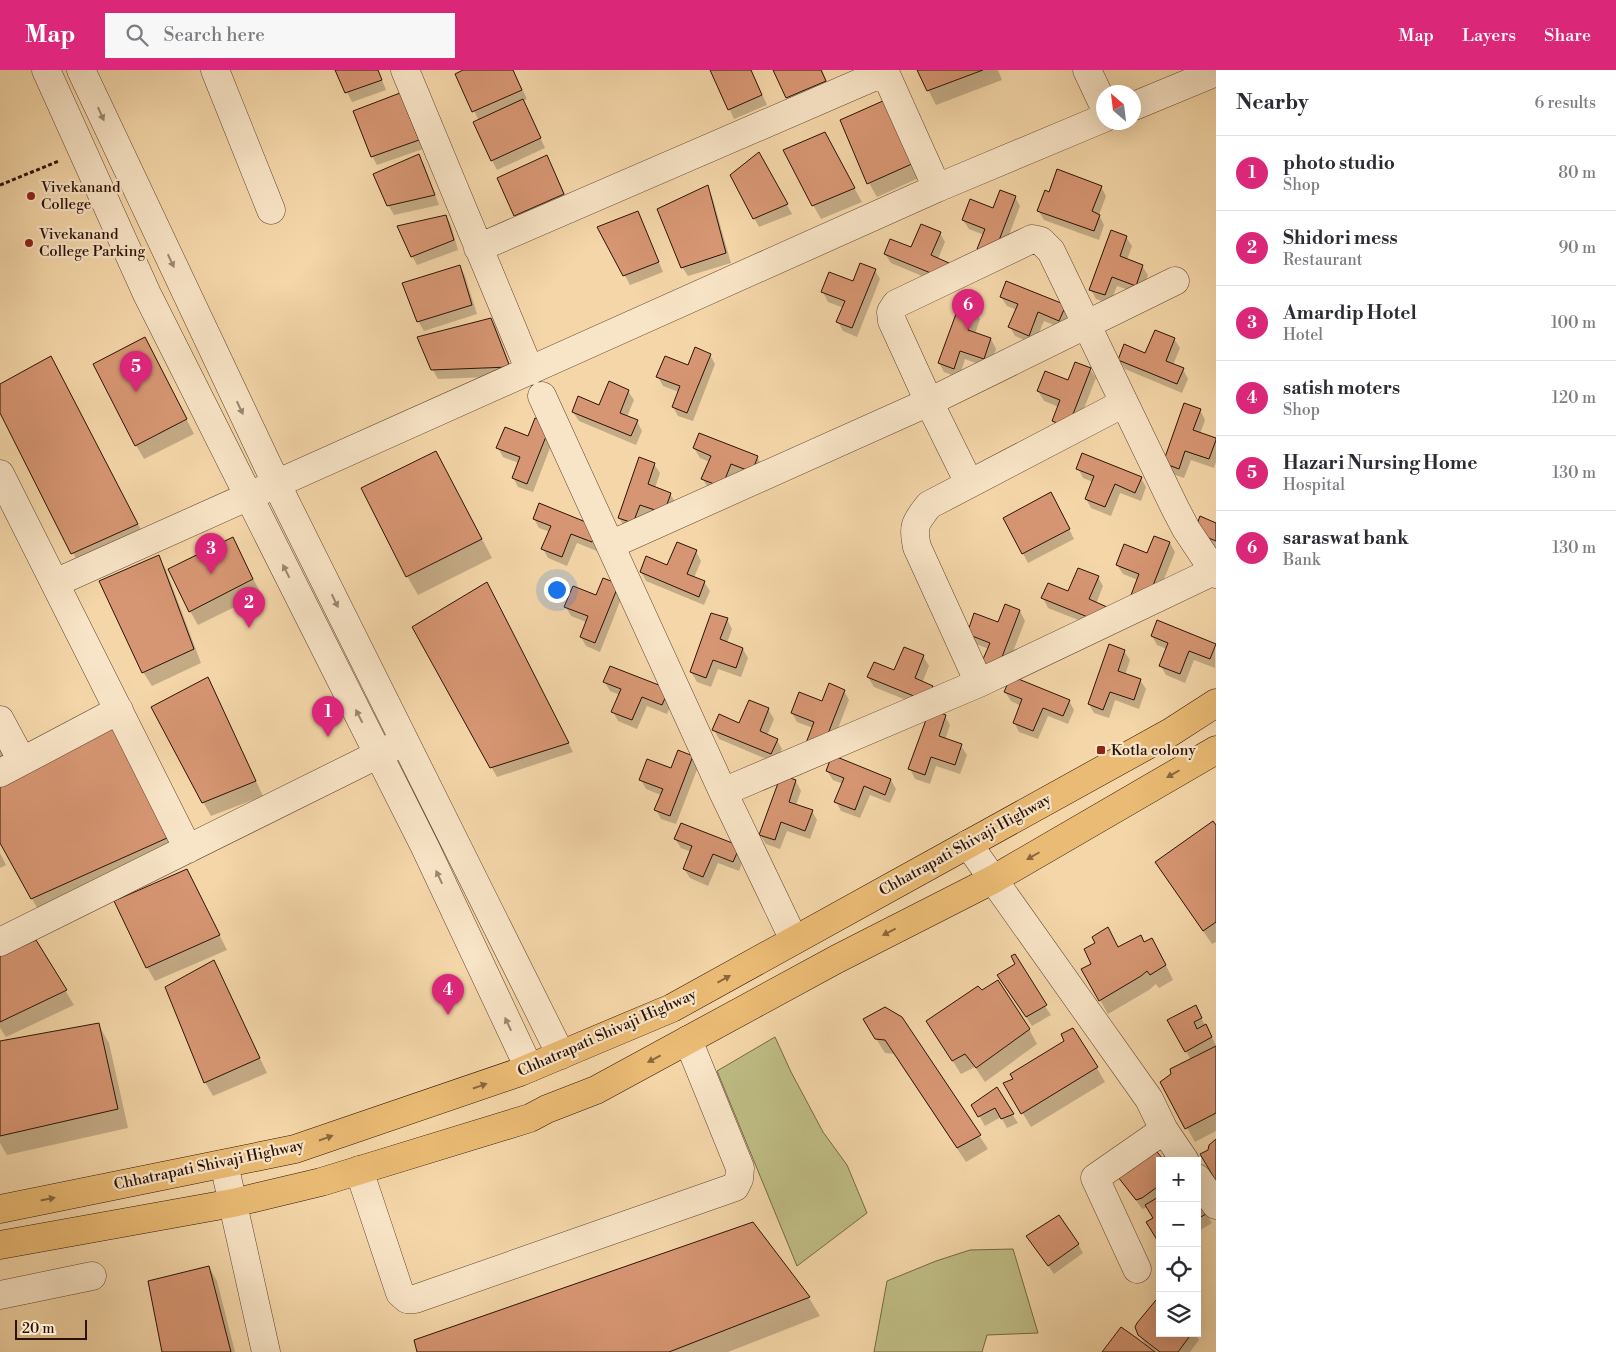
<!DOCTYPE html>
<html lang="en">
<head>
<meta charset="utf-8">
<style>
  body { margin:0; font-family:"Libre Bodoni",serif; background:#f7f7f7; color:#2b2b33 }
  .controls { position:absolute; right:15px; bottom:15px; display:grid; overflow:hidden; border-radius:0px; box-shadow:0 5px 20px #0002 }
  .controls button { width:45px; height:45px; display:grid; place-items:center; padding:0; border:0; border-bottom:1px solid #e1e1e2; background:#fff; color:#2b2b33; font:25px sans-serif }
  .compass { position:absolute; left:1096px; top:15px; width:45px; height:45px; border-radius:50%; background:#fff; box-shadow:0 5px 20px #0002; rotate:332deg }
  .scale { position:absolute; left:15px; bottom:12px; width:72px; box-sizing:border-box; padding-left:5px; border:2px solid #2c1206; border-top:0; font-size:14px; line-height:18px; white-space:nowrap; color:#2c1206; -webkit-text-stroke:4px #f8e4c6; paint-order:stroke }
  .you { position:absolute; left:556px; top:519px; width:18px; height:18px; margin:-12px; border:4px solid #fff; border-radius:50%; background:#1a73e8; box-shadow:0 0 0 8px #1a73e833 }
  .badge { display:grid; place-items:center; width:32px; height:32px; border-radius:50%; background:#db2777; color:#fff; font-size:16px; font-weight:700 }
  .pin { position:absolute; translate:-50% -41px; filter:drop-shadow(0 1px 2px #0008) }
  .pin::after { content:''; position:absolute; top:26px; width:18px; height:15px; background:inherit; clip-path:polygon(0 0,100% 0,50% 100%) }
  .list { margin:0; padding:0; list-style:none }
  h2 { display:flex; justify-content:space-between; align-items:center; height:65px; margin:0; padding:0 20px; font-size:21px }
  h2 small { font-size:16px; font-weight:400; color:#7c7c81 }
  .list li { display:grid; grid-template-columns:32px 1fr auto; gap:15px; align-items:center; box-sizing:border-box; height:75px; padding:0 20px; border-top:1px solid #e1e1e2 }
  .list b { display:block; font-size:19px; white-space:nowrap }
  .list p { margin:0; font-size:16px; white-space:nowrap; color:#7c7c81 }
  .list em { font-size:16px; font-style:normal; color:#7c7c81 }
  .icon { flex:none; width:28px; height:28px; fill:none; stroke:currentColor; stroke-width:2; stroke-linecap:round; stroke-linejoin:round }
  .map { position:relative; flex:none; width:1216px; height:1282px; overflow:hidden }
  header { display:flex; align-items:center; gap:30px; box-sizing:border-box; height:70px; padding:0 25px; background:#db2777; color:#fff }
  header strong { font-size:24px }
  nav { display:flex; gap:28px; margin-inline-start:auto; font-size:18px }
  .search { width:350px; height:45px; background:#f7f7f7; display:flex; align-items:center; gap:12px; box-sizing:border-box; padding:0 18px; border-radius:0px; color:#7c7c81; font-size:19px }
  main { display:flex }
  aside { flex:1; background:#fff }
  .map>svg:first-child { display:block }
  .green { fill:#bfbd85; stroke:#766846 }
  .shadow { fill:#0003 }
  .building { fill:#d79673; stroke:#2c1206 }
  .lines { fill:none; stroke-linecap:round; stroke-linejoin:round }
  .minor-casing { stroke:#5e432e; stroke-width:29 }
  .highway-casing { stroke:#2c1206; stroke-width:29 }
  .path { stroke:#2c1206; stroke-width:3; stroke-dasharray:4 2.5; stroke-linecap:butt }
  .minor { stroke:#f8e4c6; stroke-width:28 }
  .highway { stroke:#eabb74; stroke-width:28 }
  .oneway { fill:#9c8670 }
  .oneway2 { fill:#8b663d }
  .poi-dot { fill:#8f2418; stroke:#f8e4c6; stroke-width:2 }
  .labels { text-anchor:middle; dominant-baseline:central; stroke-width:4.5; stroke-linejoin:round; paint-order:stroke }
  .poi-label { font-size:15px; fill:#2c1206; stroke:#f8e4c6; text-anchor:start }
  .street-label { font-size:15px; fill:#2c1206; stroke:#f8e4c6 }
</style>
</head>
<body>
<header>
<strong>Map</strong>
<div class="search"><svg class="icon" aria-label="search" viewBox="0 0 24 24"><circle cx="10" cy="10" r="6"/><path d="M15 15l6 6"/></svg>Search here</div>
<nav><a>Map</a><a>Layers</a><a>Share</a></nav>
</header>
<main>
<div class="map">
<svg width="1216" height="1282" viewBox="0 0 1216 1282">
  <rect width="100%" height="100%" fill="#f4d6a8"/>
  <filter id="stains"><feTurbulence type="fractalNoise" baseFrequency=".004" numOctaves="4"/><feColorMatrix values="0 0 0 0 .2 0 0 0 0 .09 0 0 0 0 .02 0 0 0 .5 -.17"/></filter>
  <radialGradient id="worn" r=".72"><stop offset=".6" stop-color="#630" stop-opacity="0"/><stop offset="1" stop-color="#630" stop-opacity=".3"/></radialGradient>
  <path class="green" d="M775 967 791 1002 823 1062 847 1095 867 1143 797 1196 717 1001Z
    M1013 1179 1038 1263 987 1265 982 1282H874L887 1211 936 1191 970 1180Z"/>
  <path class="shadow" d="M336 0H378L386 20 352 32Z
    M466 0H513L527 29 523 31 545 78 497 100 492 90 479 51 456 4Z
    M711 0H751L767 35 734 49Z
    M774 0H822L833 25 795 42Z
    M918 0H998L1002 10 936 35Z
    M885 32 921 107 877 127 869 113Z
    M405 34 423 79 377 95 372 86Z
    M832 77 862 132 821 149 813 135Z
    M759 84 792 144 759 157 754 148Z
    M419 86 424 95 439 135 394 145 388 135Z
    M552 96 569 133 521 155 498 109Z
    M707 117 712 126 731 193 688 206 682 197Z
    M1101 117 1106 126 1099 145 1104 155 1099 170 1044 150 1038 140 1049 123Z
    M1015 127 1020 136 998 194 984 165 969 159 963 150 994 140Z
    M638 142 663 202 630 215 599 157Z
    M446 146 451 155 458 180 417 195 412 186Z
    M940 163 945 172 938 189 948 217 891 193 885 184 912 178Z
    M1126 167 1132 176 1127 190 1142 196 1148 205 1141 224 1117 216 1110 234 1096 229 1091 220Z
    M460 197 465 206 477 244 424 261 418 251Z
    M875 200 880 209 857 267 843 261 838 252 844 238 828 232 823 222 853 212Z
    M1001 227 1065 236 1070 245 1064 259 1044 251 1034 274 1015 266 1010 257 1017 240 1007 236Z
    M960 235 975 240 980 249 975 264 991 269 996 279 989 298 965 289 959 308 944 302 939 293Z
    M491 249 496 258 514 306 438 309 433 300Z
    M1174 269 1180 278 1173 295 1183 299 1188 309 1182 323 1125 299 1119 290 1146 284Z
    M153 283 194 364 144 389 136 375Z
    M710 285 715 294 693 351 678 346 673 337 679 322 663 316 658 307 689 297Z
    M1090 299 1096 308 1073 366 1059 360 1053 351 1059 337 1044 331 1038 321 1069 311Z
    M61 307 148 473 83 502 0 341V315Z
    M628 321 634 330 627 347 637 351 642 361 636 375 579 351 573 342 600 336Z
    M1200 340 1205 350 1200 364 1216 370V392L1214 398 1191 390 1184 408 1170 403 1164 393Z
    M555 365 533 422 518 417 513 407 519 393 503 387 498 378Z
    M694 378 757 387 763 397 757 411 736 403 727 426 708 418 703 409 710 392 700 388Z
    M436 382 492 488 418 525 407 506Z
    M654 394 660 403 655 418 670 424 676 433 669 452 645 444 639 462 624 457 619 447Z
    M1078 398 1141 408 1146 417 1141 431 1120 423 1111 446 1091 438 1086 429 1093 412 1083 408Z
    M1056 433 1074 469 1028 493 1004 448Z
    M534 449 603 467 597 481 577 473 567 496 548 488 543 479 550 462 539 458Z
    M1216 454V478L1201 471Z
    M1170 473 1175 482 1152 539 1138 510 1123 504 1117 495 1148 485Z
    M696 481 701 491 694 508 704 512 710 521 704 535 646 511 641 502 667 497Z
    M240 483 261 524 198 555 190 541Z
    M158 486 166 500 201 593 152 616 143 602Z
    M1098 507 1103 516 1096 534 1106 561 1048 538 1043 528 1069 522Z
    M604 509 623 524 600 582 586 576 581 567 586 552 571 546 566 537 597 527Z
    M492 523 573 682 497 707 413 558Z
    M1005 536 1020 541 1025 551 1002 609 989 579 973 573 968 564 998 554Z
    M727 549 732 559 727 573 743 579 748 588 741 607 718 599 711 617 697 612 691 602Z
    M1152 566 1215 575V598L1194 590 1185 613 1166 605 1161 596 1167 579 1157 575Z
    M1124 581 1130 590 1125 605 1140 610 1146 619 1139 639 1115 630 1109 648 1094 643 1089 634Z
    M923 586 929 596 922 613 932 617 937 626 931 640 874 617 868 607 895 601Z
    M207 608 215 622 263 726 211 746 203 732Z
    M604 611 673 630 667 644 647 636 637 659 618 651 613 642 620 625 610 621Z
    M844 621 849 630 827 687 813 658 797 652 792 643 823 633Z
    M1005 622 1069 631 1074 640 1068 654 1048 646 1038 669 1019 662 1014 652 1021 636 1011 631Z
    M750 631 768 639 774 649 767 666 777 670 782 679 776 693 719 669 714 660 740 655Z
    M945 646 950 655 945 670 961 676 967 685 960 704 936 696 930 714 915 709 910 699Z
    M113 658 177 787 42 847 0 770V676L13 701Z
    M693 688 698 697 676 754 661 749 656 740 661 725 646 719 641 710 671 700Z
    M827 701 891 710 896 719 890 733 870 725 860 748 841 741 836 731 843 714 833 710Z
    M796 711 801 721 796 735 812 741 817 750 810 769 787 761 780 779 766 774 760 765Z
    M1216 757V872L1212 874 1156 792Z
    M675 769 739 777 744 787 739 801 718 793 708 816 690 808 684 799 691 782 681 778Z
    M0 783 6 795 0 798Z
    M187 800 227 880 155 911 147 897Z
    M35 871 74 935 6 967 0 958V887Z
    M1144 873 1160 883 1173 910 1159 918 1156 914 1149 920 1108 944 1083 900 1118 879Z
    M214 892 267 1003 213 1026 205 1012Z
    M998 905 1045 936 1051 945 1032 956Z
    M981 921 1029 959 1037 974 985 1012 975 997 961 1004 936 965Z
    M1200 946 1216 975V1061L1195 1072 1161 1012 1191 990 1169 950Z
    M901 947 988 1079 966 1092 894 984 885 983 873 964Z
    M98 954 109 973 128 1058 7 1085 0 1073V972Z
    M1097 998 1105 1012 1031 1057 1005 1014 1014 1010Z
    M997 1019 1012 1044 1018 1053 1007 1058 1001 1047 985 1056 973 1035Z
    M1160 1091V1172L1154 1148 1148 1137 1142 1139 1120 1107Z
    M1197 1129 1212 1153 1197 1162Z
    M752 1154 809 1228 820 1246 728 1282H418Z
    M1027 1166 1078 1174 1083 1183 1054 1204Z
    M209 1197 217 1211 235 1282H164Z
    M1160 1263H1195L1199 1270 1190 1282H1155L1145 1274 1139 1264Z"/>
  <path class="building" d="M335 0H378L382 10 345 23Z
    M463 0H513L522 20 472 42 455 4Z
    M710 0H751L762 25 728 40Z
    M773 0H821L826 11 786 28Z
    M917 0H983L927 21Z
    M400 23 419 70 371 87 353 41Z
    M523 29 541 68 491 91 473 52Z
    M885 30 914 93 867 114 840 50Z
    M825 62 855 118 812 136 783 80Z
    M759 82 788 134 753 149 730 105Z
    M419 84 435 125 387 136 373 104Z
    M547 85 564 124 514 146 497 108Z
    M1057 99 1102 116 1092 141 1100 145 1094 161 1037 141 1045 120 1049 122Z
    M708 115 726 183 681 198 657 139Z
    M1000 120 1016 126 993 186 977 179 985 159 962 150 970 129 993 138Z
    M638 141 659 192 623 206 597 157Z
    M446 145 454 170 411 187 397 156Z
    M921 154 941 162 931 185 949 193 943 208 884 184 890 169 911 177Z
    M1111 160 1127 166 1120 186 1143 195 1136 216 1112 207 1105 225 1089 220Z
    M860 193 876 199 852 258 836 252 845 231 821 222 829 202 853 211Z
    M460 195 472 235 417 252 402 213Z
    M1006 211 1066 235 1059 251 1038 242 1029 266 1008 257 1018 234 1000 227Z
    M960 233 975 239 968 260 991 268 984 289 960 281 954 299 938 293Z
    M491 248 510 297 431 300 417 267Z
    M1155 260 1175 268 1166 291 1184 298 1177 314 1118 290 1124 274 1145 283Z
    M145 267 187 349 135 376 93 294Z
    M695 277 711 284 687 343 672 337 680 316 656 307 665 286 688 295Z
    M51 286 138 454 71 484 0 343V314Z
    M1075 292 1091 298 1068 357 1052 351 1060 330 1037 321 1045 301 1068 310Z
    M609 311 629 320 620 343 638 350 631 366 572 342 578 326 599 335Z
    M1184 333 1201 339 1193 360 1216 368V370L1209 389 1185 381 1179 399 1163 393Z
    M535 348 551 354 527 414 512 408 520 387 496 378 505 357 528 366Z
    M699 363 758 386 752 402 731 394 722 417 701 409 711 386 693 378Z
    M436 381 482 469 406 507 361 418Z
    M1082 383 1142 407 1135 423 1115 414 1105 437 1085 429 1094 406 1076 399Z
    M639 387 655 393 648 414 671 423 664 443 640 435 633 453 618 448Z
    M1051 422 1070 459 1022 484 1003 448Z
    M539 433 598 457 592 472 571 464 562 487 541 479 551 456 533 449Z
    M1200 446 1216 453V471L1194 462Z
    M1154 466 1170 472 1147 531 1131 525 1139 504 1116 495 1124 474 1147 483Z
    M233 467 253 509 189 542 168 499Z
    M677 472 697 480 687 504 705 511 699 527 640 502 646 486 667 495Z
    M159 485 194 579 142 603 99 511Z
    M1078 498 1099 506 1089 529 1107 537 1100 552 1041 528 1048 513 1068 521Z
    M603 508 619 514 595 573 580 567 588 546 564 537 573 516 596 525Z
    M487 512 569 673 490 698 412 557Z
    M1005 534 1020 540 997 600 981 594 990 573 967 564 974 543 998 552Z
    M711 543 728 548 720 569 743 578 736 598 713 590 706 608 690 602Z
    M1157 550 1216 574 1210 589 1189 581 1180 604 1159 596 1168 573 1151 566Z
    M1109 574 1125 580 1118 601 1141 609 1134 630 1110 622 1103 640 1088 634Z
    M904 577 924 585 915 608 933 616 926 631 867 607 874 592 894 600Z
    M610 596 669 619 662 635 642 627 632 650 611 642 621 619 603 612Z
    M1011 606 1070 630 1063 646 1043 638 1033 661 1013 653 1022 629 1004 622Z
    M208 607 256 711 202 733 151 637Z
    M829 613 845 620 822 679 806 673 814 652 791 643 799 622 822 631Z
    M749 630 769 638 760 661 778 669 771 684 712 660 719 644 739 653Z
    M930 639 946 645 939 666 962 674 955 695 931 687 925 705 908 699Z
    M114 656 167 768 31 829 0 773V705Z
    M678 680 693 686 670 746 654 740 663 719 639 710 647 689 671 698Z
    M832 685 891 709 885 725 864 716 855 740 834 732 844 708 826 701Z
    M781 705 796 710 789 732 813 740 805 761 781 752 775 770 759 765Z
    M1213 751 1216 755V852L1203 861 1155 792Z
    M681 753 740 776 733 792 713 784 703 807 683 799 692 776 674 769Z
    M187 799 220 865 146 898 114 831Z
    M1108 857 1118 877 1141 865 1144 872 1152 868 1166 895 1150 905 1147 901 1141 906 1099 931 1081 899 1091 894 1084 879 1095 873 1092 867Z
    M36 870 67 920 0 952V886Z
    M1015 884 1047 935 1026 947 997 905 1015 894 1011 886Z
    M214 890 260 988 204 1013 165 917Z
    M998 910 1030 959 976 998 965 984 952 991 926 951 978 916 982 920Z
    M1196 935 1202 948 1194 952 1197 959 1206 954 1212 967 1185 982 1167 950Z
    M885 937 902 947 981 1065 957 1078 885 970 875 969 863 949Z
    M99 953 118 1039 0 1066V971Z
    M1073 958 1098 997 1021 1044 1003 1013 1013 1009 1010 1004 1064 971 1061 964Z
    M1216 976V1043L1185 1059 1160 1012 1171 1004 1170 999Z
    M997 1017 1014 1044 1001 1049 995 1038 978 1047 971 1035Z
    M1216 1069V1111L1200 1084 1208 1080 1209 1075Z
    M1154 1078 1162 1088 1171 1084 1176 1091H1160V1115L1142 1128 1136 1130 1118 1107Z
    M1160 1126V1173H1159L1146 1152 1153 1148 1145 1135Z
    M1197 1126 1208 1143 1197 1149Z
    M1059 1145 1079 1174 1048 1196 1026 1166Z
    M753 1152 810 1227 669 1282H417L414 1270Z
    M209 1196 231 1282H162L148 1211Z
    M1156 1230 1160 1233V1263H1192L1178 1282H1160L1138 1265 1135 1257 1137 1253Z
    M1121 1257 1138 1269 1155 1282H1102Z"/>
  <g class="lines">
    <defs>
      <path id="minor" d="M46 0 147 224 425 777 529 998
        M81 0 277 415 561 985
        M215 0 271 140
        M405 0 530 301
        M884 0 937 118
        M1087 0 1104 36
        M1134 36 1216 2
        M478 178 885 2
        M542 326 723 722 794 870
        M1124 333 929 435C916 452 912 455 917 477L979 613 1214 501
        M0 404 188 779
        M969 413 929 332 892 251 891 242 896 234 1032 169 1041 171 1051 181 1175 438 1186 459 1216 504
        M610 475 929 332 1175 211
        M55 513 937 118 1104 48
        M0 650 22 691
        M0 703 119 640
        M723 722 979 613
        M968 774 1149 1029 1164 1060 1185 1091
        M0 872 395 676
        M224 1094 266 1282
        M359 1100 400 1223 407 1229H415L735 1117 739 1109 740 1098 688 970
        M1197 1108 1216 1135
        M1137 1199 1095 1108 1164 1060
        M0 1225 92 1206"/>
      <path id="highway" d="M0 1139 295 1079 520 1002 672 938 1171 662 1216 633
        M0 1175 233 1133 321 1112 530 1048 547 1039 596 1020 837 889 994 809 1216 680"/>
    </defs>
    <use href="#minor" class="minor-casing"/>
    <use href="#highway" class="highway-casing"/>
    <path class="path" d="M0 115 59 91"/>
    <use href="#minor" class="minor"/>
    <use href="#highway" class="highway"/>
  </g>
  <defs><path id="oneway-solid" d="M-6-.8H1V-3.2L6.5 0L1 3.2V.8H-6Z" transform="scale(1.25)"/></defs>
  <g class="oneway">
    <use href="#oneway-solid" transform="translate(101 44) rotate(66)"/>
    <use href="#oneway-solid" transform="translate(171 191) rotate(65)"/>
    <use href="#oneway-solid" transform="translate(240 338) rotate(65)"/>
    <use href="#oneway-solid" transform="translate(286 501) rotate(-117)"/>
    <use href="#oneway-solid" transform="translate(335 531) rotate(64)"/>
    <use href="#oneway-solid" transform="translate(359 646) rotate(-117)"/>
    <use href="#oneway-solid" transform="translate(439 807) rotate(-115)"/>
    <use href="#oneway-solid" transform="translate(508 954) rotate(-115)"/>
  </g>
  <g class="oneway2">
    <use href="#oneway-solid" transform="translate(1173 704) rotate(150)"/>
    <use href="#oneway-solid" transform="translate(1033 786) rotate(150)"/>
    <use href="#oneway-solid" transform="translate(889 862) rotate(153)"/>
    <use href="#oneway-solid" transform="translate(724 909) rotate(-29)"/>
    <use href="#oneway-solid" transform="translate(654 989) rotate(152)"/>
    <use href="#oneway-solid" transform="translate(480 1016) rotate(-19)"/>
    <use href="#oneway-solid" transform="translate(326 1068) rotate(-19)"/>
    <use href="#oneway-solid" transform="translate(48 1129) rotate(-11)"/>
  </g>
  <g class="poi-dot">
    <circle cx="31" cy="126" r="5"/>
    <circle cx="29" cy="173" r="5"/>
    <rect x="1096" y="675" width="10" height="10" rx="2.5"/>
  </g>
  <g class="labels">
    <g class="poi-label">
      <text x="41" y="117">Vivekanand<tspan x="41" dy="17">College</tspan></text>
      <text x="39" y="164">Vivekanand<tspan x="39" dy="17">College Parking</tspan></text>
      <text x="1111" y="680">Kotla colony</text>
    </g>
    <g class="street-label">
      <text transform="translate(965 775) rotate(-29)">Chhatrapati Shivaji Highway</text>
      <text transform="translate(607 963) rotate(-24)">Chhatrapati Shivaji Highway</text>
      <text transform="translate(209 1095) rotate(-12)">Chhatrapati Shivaji Highway</text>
    </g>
  </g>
  <rect width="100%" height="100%" filter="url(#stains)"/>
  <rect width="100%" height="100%" fill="url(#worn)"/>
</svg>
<div class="controls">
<button>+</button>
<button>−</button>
<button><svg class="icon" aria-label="locate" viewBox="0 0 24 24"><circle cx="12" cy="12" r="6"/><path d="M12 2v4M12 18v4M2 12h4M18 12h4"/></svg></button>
<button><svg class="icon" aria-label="layers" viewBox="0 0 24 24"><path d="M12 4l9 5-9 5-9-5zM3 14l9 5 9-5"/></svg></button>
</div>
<svg class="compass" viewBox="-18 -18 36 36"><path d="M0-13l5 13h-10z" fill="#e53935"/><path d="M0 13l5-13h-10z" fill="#7c7c81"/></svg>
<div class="scale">20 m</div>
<div class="you"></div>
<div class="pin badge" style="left:328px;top:667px">1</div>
<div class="pin badge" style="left:249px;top:558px">2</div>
<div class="pin badge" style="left:211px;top:504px">3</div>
<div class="pin badge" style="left:448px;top:945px">4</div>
<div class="pin badge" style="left:136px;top:322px">5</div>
<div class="pin badge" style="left:968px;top:260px">6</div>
</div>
<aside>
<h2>Nearby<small>6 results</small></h2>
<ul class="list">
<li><span class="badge">1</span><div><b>photo studio</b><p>Shop</p></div><em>80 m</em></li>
<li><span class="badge">2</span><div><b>Shidori mess</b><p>Restaurant</p></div><em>90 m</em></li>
<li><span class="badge">3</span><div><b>Amardip Hotel</b><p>Hotel</p></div><em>100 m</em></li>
<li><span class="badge">4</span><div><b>satish moters</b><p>Shop</p></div><em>120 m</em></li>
<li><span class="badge">5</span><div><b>Hazari Nursing Home</b><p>Hospital</p></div><em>130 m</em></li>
<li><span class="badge">6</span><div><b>saraswat bank</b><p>Bank</p></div><em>130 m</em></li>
</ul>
</aside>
</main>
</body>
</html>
